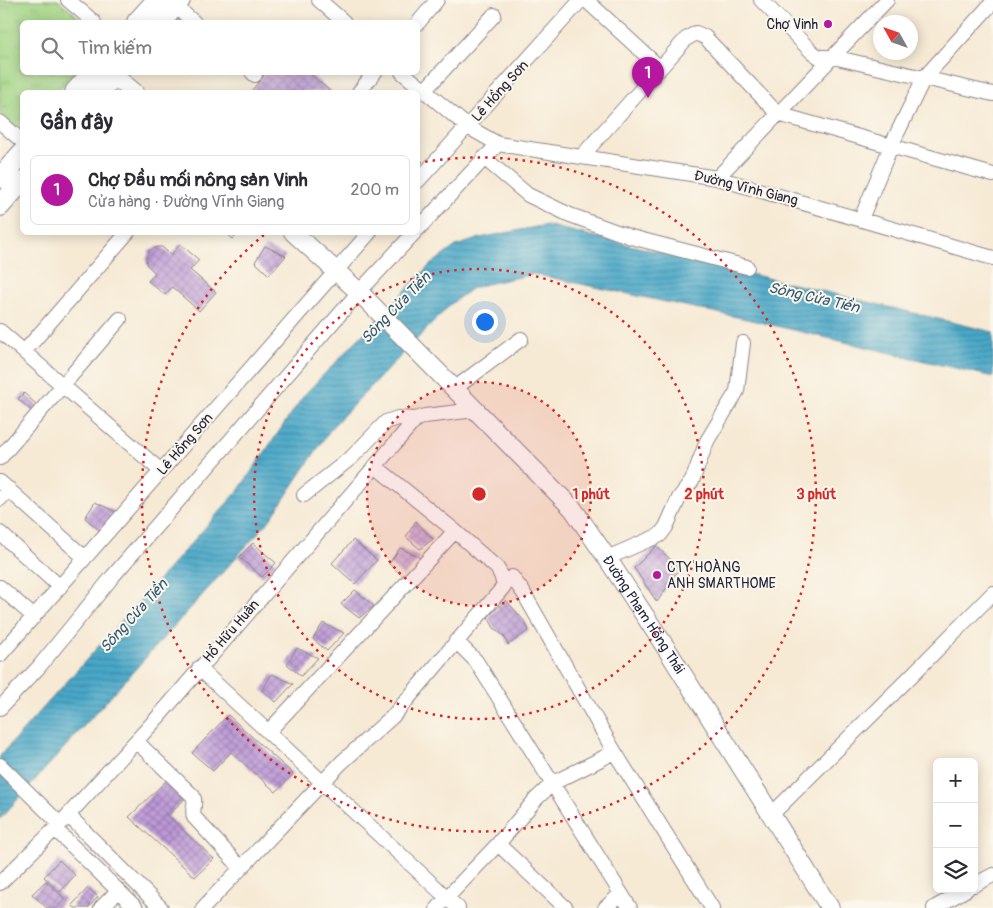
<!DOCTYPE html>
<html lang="vi">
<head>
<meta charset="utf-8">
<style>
  body { margin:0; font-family:Pangolin,sans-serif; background:#f7f7f7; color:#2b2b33 }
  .controls { position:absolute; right:15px; bottom:15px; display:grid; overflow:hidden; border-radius:8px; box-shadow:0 2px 12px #0003 }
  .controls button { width:45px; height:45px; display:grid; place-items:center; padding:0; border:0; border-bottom:1px solid #e1e1e2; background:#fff; color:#2b2b33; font:25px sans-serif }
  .compass { position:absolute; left:873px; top:15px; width:45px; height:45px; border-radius:50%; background:#fff; box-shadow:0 2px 12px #0003; rotate:310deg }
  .you { position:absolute; left:484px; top:321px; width:18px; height:18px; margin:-12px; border:4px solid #fff; border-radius:50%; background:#1a73e8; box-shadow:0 0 0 8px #1a73e833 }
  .badge { display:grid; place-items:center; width:32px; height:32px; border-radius:50%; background:#b5179e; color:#fff; font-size:16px; font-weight:700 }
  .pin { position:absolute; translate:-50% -41px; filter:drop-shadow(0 1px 2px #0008) }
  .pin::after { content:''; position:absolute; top:26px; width:18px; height:15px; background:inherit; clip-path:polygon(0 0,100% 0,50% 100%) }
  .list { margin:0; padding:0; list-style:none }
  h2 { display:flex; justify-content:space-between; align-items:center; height:65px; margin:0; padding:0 20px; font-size:21px }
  h2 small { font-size:16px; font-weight:400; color:#7c7c81 }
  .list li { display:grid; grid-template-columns:32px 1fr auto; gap:15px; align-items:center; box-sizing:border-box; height:70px; margin:0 10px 10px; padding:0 10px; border:1px solid #e1e1e2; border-radius:8px }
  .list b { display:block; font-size:19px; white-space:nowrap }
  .list p { margin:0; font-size:16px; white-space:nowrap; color:#7c7c81 }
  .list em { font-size:16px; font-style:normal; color:#7c7c81 }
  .icon { flex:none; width:28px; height:28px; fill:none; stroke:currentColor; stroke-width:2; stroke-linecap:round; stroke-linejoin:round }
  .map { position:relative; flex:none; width:993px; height:908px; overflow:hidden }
  .search { position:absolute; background:#fff; box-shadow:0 2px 12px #0003; left:20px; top:20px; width:400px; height:55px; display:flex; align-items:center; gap:12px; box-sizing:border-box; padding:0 18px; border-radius:8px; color:#7c7c81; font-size:19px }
  .panel { position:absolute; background:#fff; box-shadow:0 2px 12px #0003; left:20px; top:90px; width:400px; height:145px; border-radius:8px }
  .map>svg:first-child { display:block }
  .grass { fill:url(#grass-tufts); stroke:#627b5f }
  .water { fill:url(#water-rules); stroke:#356481 }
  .building { fill:url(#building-cross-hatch) }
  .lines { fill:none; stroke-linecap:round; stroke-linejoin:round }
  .minor-casing { stroke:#8c8688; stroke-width:16 }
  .major-casing { stroke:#8c8688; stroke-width:20 }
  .highway-casing { stroke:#8c8688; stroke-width:22 }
  .minor { stroke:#fff; stroke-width:14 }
  .major { stroke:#fff; stroke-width:18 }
  .highway { stroke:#fff; stroke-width:20 }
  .ring { fill:none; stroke:#d62828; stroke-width:2.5; stroke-dasharray:2.5 5 }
  .poi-dot { fill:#b5179e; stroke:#fbf7ec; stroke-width:2 }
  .labels { text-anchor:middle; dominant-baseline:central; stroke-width:4; stroke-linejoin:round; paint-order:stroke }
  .poi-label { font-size:14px; fill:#22223b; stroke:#fbf7ec; text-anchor:end }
  .street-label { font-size:14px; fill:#22223b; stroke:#fbf7ec }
  .water-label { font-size:15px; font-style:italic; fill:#315773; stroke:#fbf7ec }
  .centre { fill:#d62828; stroke:#fbf7ec; stroke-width:2.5 }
  .ring-label { font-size:15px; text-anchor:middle; font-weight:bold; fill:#d62828; stroke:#fbf7ec; stroke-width:4; stroke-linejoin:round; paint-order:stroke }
</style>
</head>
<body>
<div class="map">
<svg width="993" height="908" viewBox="0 0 993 908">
  <defs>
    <pattern id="grass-tufts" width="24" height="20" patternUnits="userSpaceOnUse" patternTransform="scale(1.25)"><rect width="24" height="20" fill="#a1d483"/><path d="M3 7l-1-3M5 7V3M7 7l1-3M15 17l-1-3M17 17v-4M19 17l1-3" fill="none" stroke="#8ab672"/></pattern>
    <pattern id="water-rules" width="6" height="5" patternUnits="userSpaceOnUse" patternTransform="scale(1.25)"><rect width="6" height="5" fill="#48a7c7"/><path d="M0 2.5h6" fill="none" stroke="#3c88a3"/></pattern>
    <pattern id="building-cross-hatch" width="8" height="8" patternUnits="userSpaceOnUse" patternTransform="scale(1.25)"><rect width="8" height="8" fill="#bc98d6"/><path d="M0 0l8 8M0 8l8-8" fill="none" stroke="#987caf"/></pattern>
  </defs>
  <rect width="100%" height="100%" fill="#fbf7ec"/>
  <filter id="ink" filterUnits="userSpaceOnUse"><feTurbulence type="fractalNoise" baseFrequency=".02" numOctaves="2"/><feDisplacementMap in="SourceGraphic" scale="10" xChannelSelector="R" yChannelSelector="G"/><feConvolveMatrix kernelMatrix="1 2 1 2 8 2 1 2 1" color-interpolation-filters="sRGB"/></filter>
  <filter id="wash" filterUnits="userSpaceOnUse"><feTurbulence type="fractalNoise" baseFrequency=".0096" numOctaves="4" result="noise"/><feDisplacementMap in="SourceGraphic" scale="20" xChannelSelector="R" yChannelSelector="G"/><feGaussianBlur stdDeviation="1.12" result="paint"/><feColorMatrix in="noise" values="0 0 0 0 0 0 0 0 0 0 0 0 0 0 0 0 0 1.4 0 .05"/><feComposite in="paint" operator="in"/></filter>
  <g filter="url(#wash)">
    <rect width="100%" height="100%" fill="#f6ead5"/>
    <path class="grass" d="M0 0H58L84 22H22V72L74 73 56 92H22V132L0 113Z"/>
    <path class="water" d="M546 225 993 332V377L751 320 534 274 486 284 471 289 452 303 332 427 270 520 0 819V756L238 491 304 395 430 265 456 246 480 238Z"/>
    <g id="blocks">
      <path class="building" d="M267 72H308L331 92H255L252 90Z
        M225 232H239L233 239Z
        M180 244 199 260 190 270 216 292 199 311 172 287 165 295 148 281 155 273 147 265 146 260 149 251 157 247H162L171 255Z
        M265 246 286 256 269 275 255 262Z
        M24 393 38 406 33 412 18 399Z
        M95 502 116 512 99 530 85 518Z
        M416 521 433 539 420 549 406 537Z
        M353 540 377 560 355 584 332 563Z
        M253 543 276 563 262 577 239 557Z
        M656 546 680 568 657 602 634 568Z
        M400 548 421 558 403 576 389 564Z
        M355 590 374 606 359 618 341 604Z
        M506 600 525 622 529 630 508 645 504 636 494 628 488 617Z
        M323 623 344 633 327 651 313 639Z
        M297 648 318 658 301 676 287 664Z
        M272 674 293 684 276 702 262 690Z
        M228 715 293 774 276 792 231 752 213 771 192 753Z
        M169 778 188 795 168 816 214 859 195 877 129 817Z
        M59 860 75 875 60 892 44 877Z
        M46 881 65 899 57 908H47L32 894Z
        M88 888 98 897 88 908H75L72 905Z"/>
    </g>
  </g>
  <g filter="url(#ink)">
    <use href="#blocks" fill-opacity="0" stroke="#8c8688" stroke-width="1"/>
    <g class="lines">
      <defs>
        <path id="minor" d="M68 0 94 22
          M319 0 344 22
          M586 0 660 68
          M761 0 811 51 819 57H833L993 94
          M175 6 194 22
          M418 23 437 0
          M252 72 255 75
          M402 72 468 127 498 144 717 178 993 258
          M424 91 494 15
          M359 92 375 72
          M0 122 22 141
          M582 156 686 39 696 33 705 37 778 114 993 175
          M484 158 528 195 570 215 631 237 747 267
          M717 178 887 0
          M418 181 581 0
          M861 219 891 146 924 78 993 2
          M418 229 498 144
          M0 331 161 471
          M24 352 128 232
          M454 389 521 339
          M0 458 120 319
          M375 466 455 531 497 568 501 575 504 586
          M0 482 85 558
          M304 495 352 457 386 422 398 418 416 419
          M0 499 9 489
          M0 533 60 587
          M607 558 660 535 666 527 679 498 692 481 707 441 737 391 743 343
          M0 587 34 617
          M456 641 476 661 630 908
          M0 655 370 232
          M199 668 458 908
          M0 708 38 668 113 576 359 292 415 232
          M268 732 455 531
          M136 741 193 796C197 803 191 810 194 817L241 868
          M614 751 712 908
          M0 765 60 824
          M68 815 161 908
          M771 815 909 678 993 593
          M55 829 136 908
          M498 844 566 908
          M0 883 60 824 159 716 416 419 425 416 475 410
          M974 885 993 875
          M101 908 118 891
          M203 908 341 763 393 716 512 577 523 592 614 751 603 758 553 783 536 799 498 844 437 908
          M605 908 621 894
          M934 908 967 889"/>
        <g id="major">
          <path d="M114 76 134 92"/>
          <path id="s1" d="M293 232 359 292 573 509 607 558 668 651 830 908"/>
        </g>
        <path id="highway" d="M137 22 157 0
          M161 22 180 0
          M75 92 93 72
          M100 92 117 72
          M0 178 22 153
          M0 206 22 181"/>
      </defs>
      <use href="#minor" class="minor-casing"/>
      <use href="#major" class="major-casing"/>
      <use href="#highway" class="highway-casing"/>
      <use href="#minor" class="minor"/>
      <use href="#major" class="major"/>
      <use href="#highway" class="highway"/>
    </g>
  </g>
  <circle cx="479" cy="494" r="112" fill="#d62828" fill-opacity=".12"/>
  <g class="ring">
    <circle cx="479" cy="494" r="112"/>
    <circle cx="479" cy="494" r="225"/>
    <path d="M418 163A337 337 0 1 1 265 234"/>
  </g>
  <g class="poi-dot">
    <circle cx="828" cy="24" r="5"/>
    <circle cx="657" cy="575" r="5"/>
  </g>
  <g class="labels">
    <g class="poi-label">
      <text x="818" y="24">Chợ Vinh</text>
      <text x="667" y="567" text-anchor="start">CTY HOÀNG<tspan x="667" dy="16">ANH SMARTHOME</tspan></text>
    </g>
    <g class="street-label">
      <text transform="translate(500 91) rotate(-48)">Lê Hồng Sơn</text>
      <text transform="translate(746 188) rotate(14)">Đường Vĩnh Giang</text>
      <text transform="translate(185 444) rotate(-49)">Lê Hồng Sơn</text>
      <text stroke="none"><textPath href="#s1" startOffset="521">Đường Phạm Hồng Thái</textPath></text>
      <text transform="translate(231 631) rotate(-49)">Hồ Hữu Huân</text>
    </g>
    <g class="water-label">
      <text transform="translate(814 298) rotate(13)">Sông Cửa Tiền</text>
      <text transform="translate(396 308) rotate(-46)">Sông Cửa Tiền</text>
      <text transform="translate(134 616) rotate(-48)">Sông Cửa Tiền</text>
    </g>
  </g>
  <circle cx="479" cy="494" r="8" class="centre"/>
  <g class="ring-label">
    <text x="591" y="499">1 phút</text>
    <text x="704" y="499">2 phút</text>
    <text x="816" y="499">3 phút</text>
  </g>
</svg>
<div class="controls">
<button>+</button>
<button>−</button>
<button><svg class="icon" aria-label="layers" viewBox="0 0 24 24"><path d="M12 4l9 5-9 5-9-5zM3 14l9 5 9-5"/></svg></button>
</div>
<svg class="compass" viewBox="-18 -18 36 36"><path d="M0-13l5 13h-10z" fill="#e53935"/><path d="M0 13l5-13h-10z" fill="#7c7c81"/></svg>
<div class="you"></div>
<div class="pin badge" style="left:648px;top:98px">1</div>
<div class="search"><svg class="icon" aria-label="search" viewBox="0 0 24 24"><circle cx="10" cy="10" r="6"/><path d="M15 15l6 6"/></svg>Tìm kiếm</div>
<section class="panel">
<h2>Gần đây<small></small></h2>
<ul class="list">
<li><span class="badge">1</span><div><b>Chợ Đầu mối nông sản Vinh</b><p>Cửa hàng · Đường Vĩnh Giang</p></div><em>200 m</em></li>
</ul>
</section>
</div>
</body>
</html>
